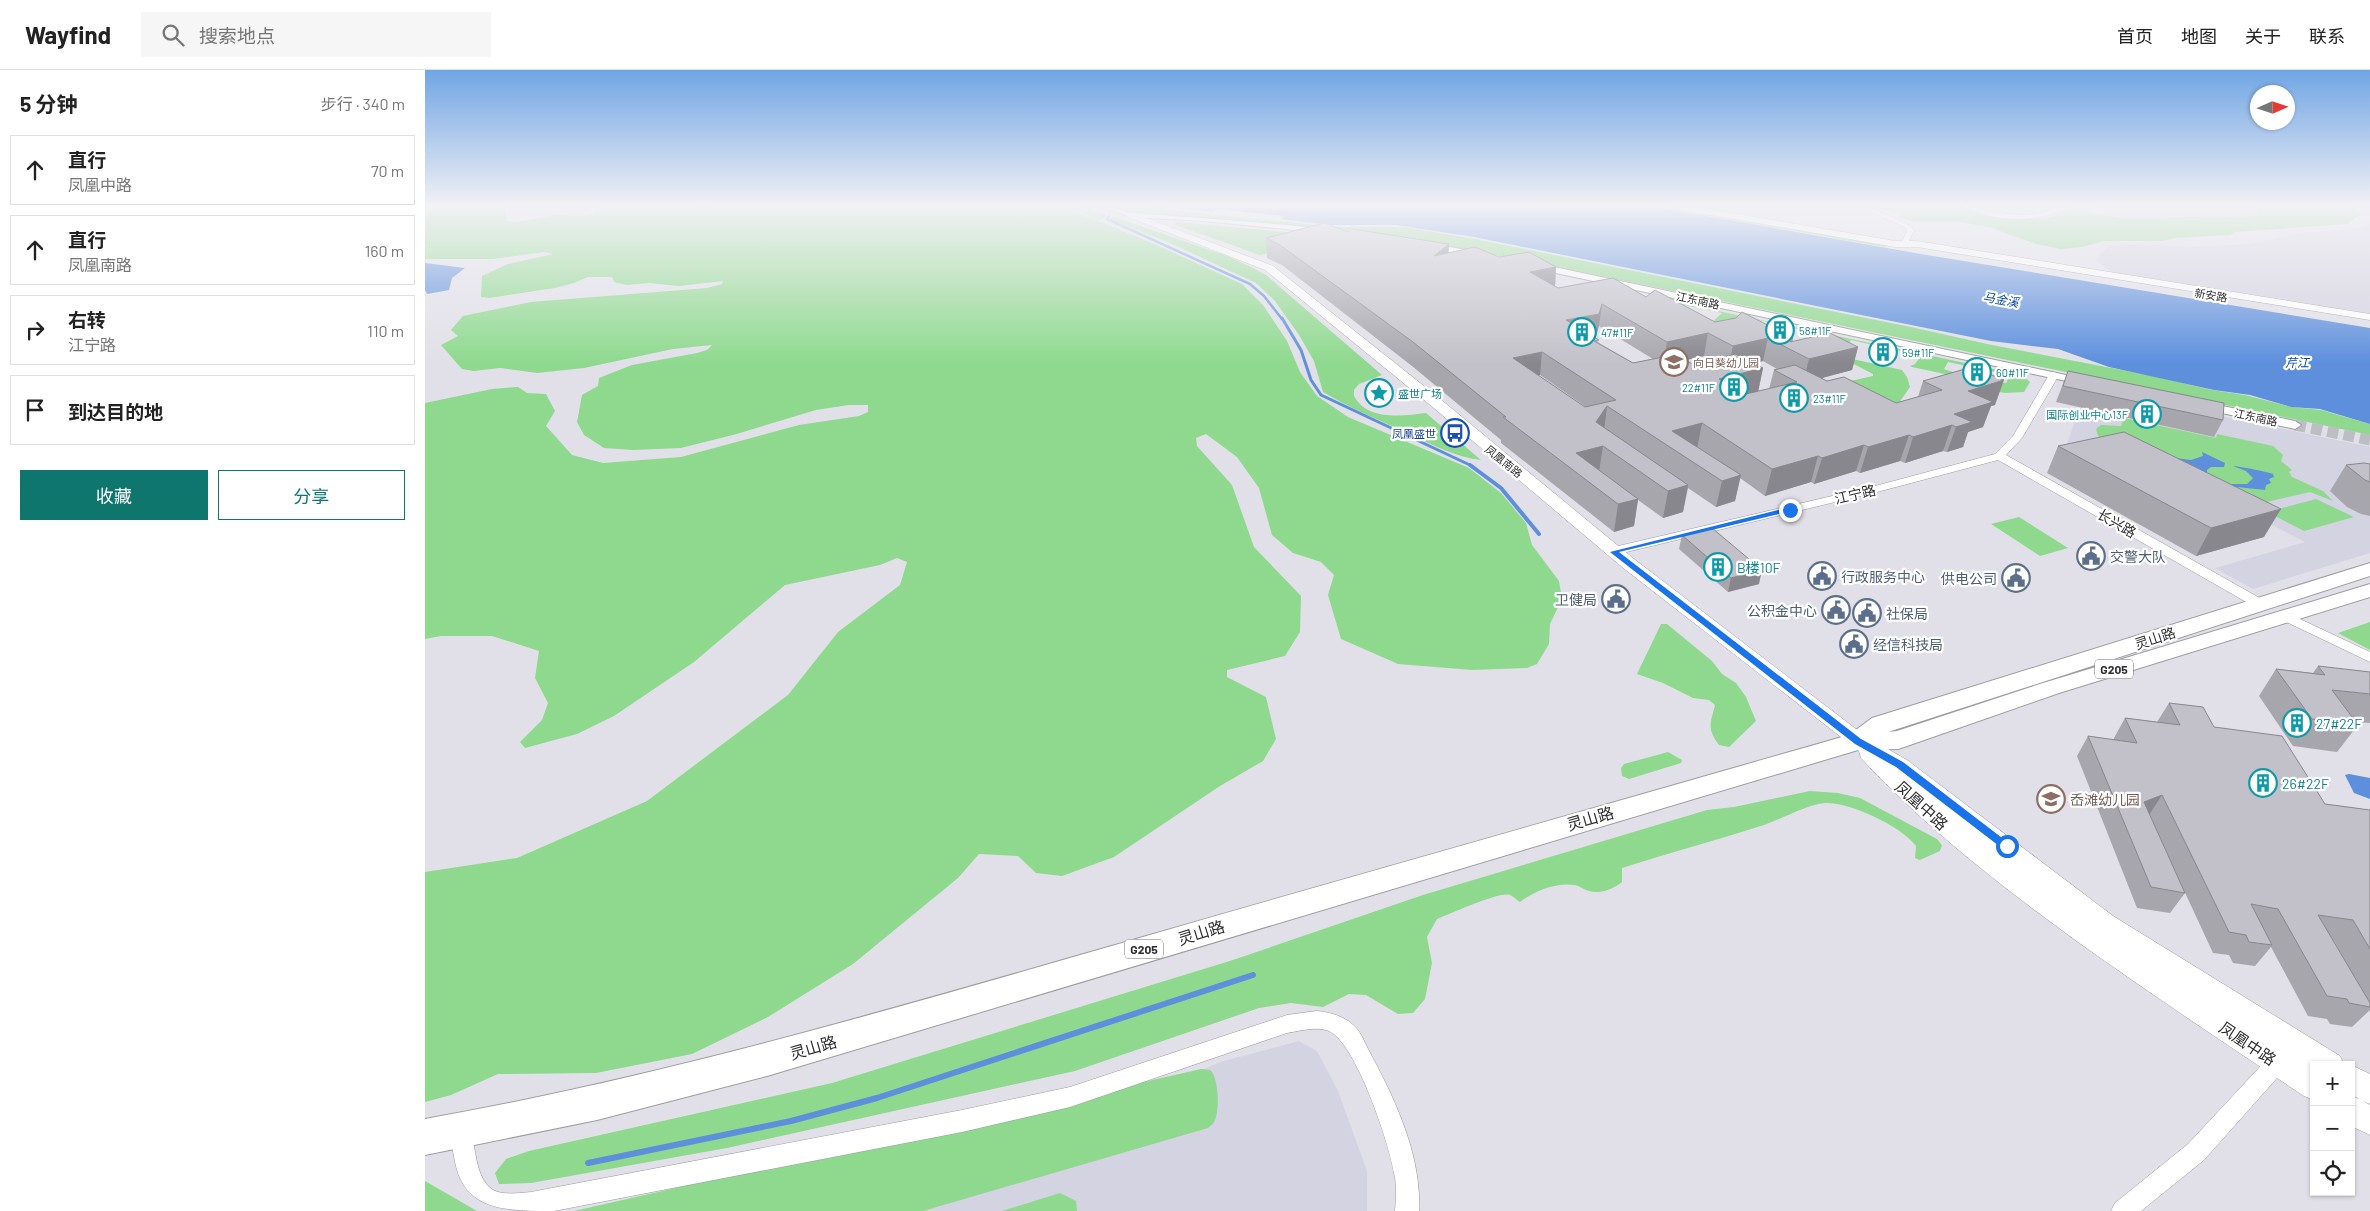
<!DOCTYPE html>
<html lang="zh">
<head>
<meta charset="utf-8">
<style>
  body { margin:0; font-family:Barlow,"Noto Sans SC",sans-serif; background:#f6f6f6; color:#222 }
  .controls { position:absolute; right:15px; bottom:15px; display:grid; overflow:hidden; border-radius:0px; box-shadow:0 1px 4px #0004 }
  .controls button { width:45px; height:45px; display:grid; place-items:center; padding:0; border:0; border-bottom:1px solid #e0e0e0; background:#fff; color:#222; font:25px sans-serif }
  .compass { position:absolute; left:1825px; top:15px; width:45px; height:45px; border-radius:50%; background:#fff; box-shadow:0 1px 4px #0004; rotate:87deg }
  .stop { position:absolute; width:15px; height:15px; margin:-11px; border:4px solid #1a73e8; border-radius:50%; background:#fff }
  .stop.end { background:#1a73e8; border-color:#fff; box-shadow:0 1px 5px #0008 }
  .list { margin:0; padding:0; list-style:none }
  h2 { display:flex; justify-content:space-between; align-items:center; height:65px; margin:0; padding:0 20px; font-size:21px }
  h2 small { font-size:16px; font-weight:400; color:#767676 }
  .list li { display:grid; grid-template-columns:32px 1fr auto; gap:15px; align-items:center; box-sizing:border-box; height:70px; margin:0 10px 10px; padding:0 10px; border:1px solid #e0e0e0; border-radius:0px }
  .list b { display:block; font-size:19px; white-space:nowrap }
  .list p { margin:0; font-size:16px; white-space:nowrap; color:#767676 }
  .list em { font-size:16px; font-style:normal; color:#767676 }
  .actions { display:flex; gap:10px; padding:15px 20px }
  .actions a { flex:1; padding:11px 0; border:1px solid #0f766e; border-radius:0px; text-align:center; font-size:18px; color:#0f766e }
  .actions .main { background:#0f766e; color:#fff }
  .icon { flex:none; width:28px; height:28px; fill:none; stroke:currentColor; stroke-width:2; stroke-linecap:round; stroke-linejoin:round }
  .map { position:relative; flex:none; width:1945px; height:1141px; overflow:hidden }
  header { display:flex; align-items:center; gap:30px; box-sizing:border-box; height:70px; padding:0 25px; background:#fff; border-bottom:1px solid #e0e0e0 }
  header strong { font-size:24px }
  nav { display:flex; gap:28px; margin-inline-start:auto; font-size:18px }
  .search { width:350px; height:45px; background:#f6f6f6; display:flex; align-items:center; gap:12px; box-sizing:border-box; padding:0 18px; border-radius:0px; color:#767676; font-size:19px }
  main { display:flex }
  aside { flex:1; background:#fff }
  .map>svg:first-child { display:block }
  .built { fill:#d4d3e1 }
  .green { fill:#8ed98d }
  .water { fill:#5d8fdd }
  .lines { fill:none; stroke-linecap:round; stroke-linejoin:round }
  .stream-far3 { stroke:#5d8fdd; stroke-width:2.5 }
  .stream-far2 { stroke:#5d8fdd; stroke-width:3 }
  .stream-far1 { stroke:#5d8fdd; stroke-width:4 }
  .stream { stroke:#5d8fdd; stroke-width:6 }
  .tertiary-tunnel { stroke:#bdbdc4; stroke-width:11; stroke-dasharray:11 5.5; stroke-linecap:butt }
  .minor-casing { stroke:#9c9ca3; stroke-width:1 }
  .tertiary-casing { stroke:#9c9ca3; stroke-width:2 }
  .secondary-casing { stroke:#9c9ca3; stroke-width:1 }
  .trunk-casing { stroke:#9c9ca3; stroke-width:2 }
  .minor { fill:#fff; fill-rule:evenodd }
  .tertiary { fill:#fff; fill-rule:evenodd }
  .secondary { fill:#fff; fill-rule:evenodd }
  .trunk { fill:#fff; fill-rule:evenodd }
  .wall { fill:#a7a6ad; fill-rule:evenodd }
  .shaded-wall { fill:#88878d }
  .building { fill:#c2c1c9; stroke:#88878d; fill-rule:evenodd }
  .route { fill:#1a73e8 }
  .labels { text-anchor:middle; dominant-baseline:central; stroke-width:4.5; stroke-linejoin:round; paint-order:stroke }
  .far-street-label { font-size:11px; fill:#2f2f32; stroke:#fff }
  .far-culture-label { font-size:11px; fill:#0d838f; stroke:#fff; text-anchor:start }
  .far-education-label { font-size:11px; fill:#785e54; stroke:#fff; text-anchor:start }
  .far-transit-label { font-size:11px; fill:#164399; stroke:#fff; text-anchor:end }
  .far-water-label { font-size:12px; font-style:italic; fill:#084aa5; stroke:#fff }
  .shield { fill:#fff; stroke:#6d6d70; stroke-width:1 }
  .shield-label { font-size:12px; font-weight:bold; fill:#2f2f32 }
  .street-label { font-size:14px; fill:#2f2f32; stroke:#fff }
  .service-label { font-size:14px; fill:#4e5e75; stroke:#fff; text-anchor:start }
  .culture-label { font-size:14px; fill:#0d838f; stroke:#fff; text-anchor:start }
  .education-label { font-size:14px; fill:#785e54; stroke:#fff; text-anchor:start }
  .near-street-label { font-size:16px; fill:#2f2f32; stroke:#fff }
</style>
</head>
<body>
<header>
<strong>Wayfind</strong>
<div class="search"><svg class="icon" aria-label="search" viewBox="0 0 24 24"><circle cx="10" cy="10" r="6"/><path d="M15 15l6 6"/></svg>搜索地点</div>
<nav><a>首页</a><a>地图</a><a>关于</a><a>联系</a></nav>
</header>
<main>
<aside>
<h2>5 分钟<small>步行 · 340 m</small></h2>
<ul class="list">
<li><svg class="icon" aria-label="ahead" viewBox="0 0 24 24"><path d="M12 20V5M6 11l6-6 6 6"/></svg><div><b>直行</b><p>凤凰中路</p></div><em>70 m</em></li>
<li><svg class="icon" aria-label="ahead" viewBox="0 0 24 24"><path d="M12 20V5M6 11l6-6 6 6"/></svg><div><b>直行</b><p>凤凰南路</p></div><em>160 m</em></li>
<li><svg class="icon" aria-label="right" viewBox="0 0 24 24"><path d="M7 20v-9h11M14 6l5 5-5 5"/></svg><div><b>右转</b><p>江宁路</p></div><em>110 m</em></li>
<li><svg class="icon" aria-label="arrive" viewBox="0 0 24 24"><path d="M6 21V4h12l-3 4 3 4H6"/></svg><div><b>到达目的地</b></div></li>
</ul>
<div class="actions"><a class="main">收藏</a><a>分享</a></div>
</aside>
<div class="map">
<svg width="1945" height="1141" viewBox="0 0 1945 1141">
  <rect width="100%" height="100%" fill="#e1e0e8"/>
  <path class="built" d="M1945 154V243L1687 202 1670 190 1684 175 1709 174 1765 177 1824 174 1871 164 1935 158Z
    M1655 338 1789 367 1791 345 1945 377V483L1828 519 1790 498 1880 472 1694 376H1641Z
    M874 971 892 981 913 1021 942 1101V1141H435L591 1082 795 992Z"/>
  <path class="green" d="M0 135H82L80 138 82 151 92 152 129 145 160 146 167 145 173 138 183 135H246L281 138 314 135H633L725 172 817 214 838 235 862 271 875 302 892 326 923 347 1044 398 1076 423 1101 453 1107 475 1134 511 1137 529 1125 554 1124 574 1112 594 1102 598 1047 600 973 594 916 569 903 525 909 505 896 492 868 483 847 465 834 418 812 387 781 364 771 368 772 376 807 415 829 477 876 526 875 562 860 586 802 600V607L841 627 851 669 838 691 795 716 689 787 637 806 611 803 593 786 554 784 533 808 428 894 343 947 267 984 171 1003 73 1004 26 1025 0 1032V802L92 788 222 731 363 625 413 562 475 515 482 492 472 488 455 495 360 515 269 592 189 646 152 664 100 678 95 672 117 650 123 633 110 608 114 581 67 566H16L0 569V333L67 319 93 317 102 323 121 324 130 341 121 356 147 385 178 393 256 387 374 355 434 346 443 342V335H424L391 340 308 365 256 378 208 380 179 378 159 365 152 352 157 325 173 316 174 308 207 295 272 283 282 280 287 275 248 279 159 298 112 303 75 298 49 301 37 299 16 275 33 266 26 260 38 246 106 232 282 218 297 214 298 211 254 216 224 213 202 215 189 212 187 207H163L149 213 130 218 64 228 56 227 57 206 83 194 128 184 119 182 68 189H0Z
    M636 135H651L681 145 680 147 674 150Z
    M690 135H716L743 140 912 157H979L1050 169 1486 257 1567 275 1728 306 1787 320 1820 325 1867 337 1896 340 1945 354V365L1109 192C979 168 849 151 716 144Z
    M1224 135 1284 142 1464 176 1459 177Z
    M1441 135H1530L1565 145 1604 149 1627 147 1651 135 1673 136 1674 138 1661 140 1664 143 1699 148 1830 146 1833 144 1831 135H1926L1936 144 1922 154 1810 162 1804 165 1751 168 1738 171H1679L1657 177 1636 179 1611 174 1564 157 1535 152H1489L1473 147 1477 144Z
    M689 147 802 186 830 199 841 205 957 305 934 314 929 320V326C942 351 978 346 1001 343L1056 390C1030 387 1008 375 984 364 955 350 926 339 898 322L889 291 874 265 850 231 831 213 745 173 684 149Z
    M752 152 895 165 892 172 835 185 748 154Z
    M1222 226 1597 305 1605 312 1599 322 1580 323 1564 320 1567 311 1581 313 1585 305 1523 292 1519 299 1531 303 1529 306 1487 297 1485 296 1490 294 1496 286 1426 270 1420 278 1382 273 1391 263 1329 249 1286 253 1297 243 1240 231 1206 234Z
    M1423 288 1477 300 1482 307 1485 317 1474 333 1469 334 1412 314 1448 306V304L1419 289Z
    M1699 348 1791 368 1792 364 1848 376 1858 385 1856 391 1867 400 1864 402 1867 407 1898 421 1908 431 1885 422 1829 435 1673 366 1671 359 1676 355 1696 356Z
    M1891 429 1929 447 1879 461 1842 442Z
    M1594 447 1643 478 1615 486 1566 454Z
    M1945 552V580L1913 563 1916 562Z
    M1236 554H1242L1287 591 1297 604 1311 613 1321 627 1331 651 1304 677 1294 675C1282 658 1285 655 1290 635L1284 630 1268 628 1238 613 1212 604Z
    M1243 682 1257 690 1256 693 1204 709 1197 706 1196 698 1199 694Z
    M1385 721 1413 723 1435 728 1512 769 1517 775 1515 781 1495 790 1490 788 1491 776C1476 756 1425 732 1400 733 1383 734 1357 749 1339 755 1292 770 1244 783 1197 798V812C1188 819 1177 824 1164 821 1159 820 1155 816 1150 815 1131 812 1109 821 1095 832 1092 830 1088 826 1085 825 1075 821 1025 844 1012 849L1002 867 1007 893 1000 929 988 943 973 944 941 925 924 924 898 937 866 933 834 938 650 1001 302 1078 106 1113 74 1114 70 1103 81 1089 104 1081 407 1013 808 890 998 825 1282 740 1309 737Z
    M776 999 785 1000C794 1006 795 1043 789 1052 788 1054 785 1056 783 1058L498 1141H149Z
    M0 1111 52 1141H0Z
    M635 1123 651 1131 652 1141H577Z"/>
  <path class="water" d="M726 135H1220L1490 183 1945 258V354L1895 339 1866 337 1825 325 1789 320 1684 297 1633 279 1566 271 1049 167 971 155H907L856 149 860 146 793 139 788 142Z
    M0 193 40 198 27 208 24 220 2 224 0 220Z
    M1777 382 1800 393 1799 397H1786L1782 400V402L1777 403 1750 388 1766 390 1778 386Z
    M1808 396C1813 396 1843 402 1848 404L1849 407 1844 409 1846 413 1841 415 1840 420 1803 416 1805 414H1822L1828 408 1821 401Z
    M1924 704 1945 708V729L1929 723 1920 705Z"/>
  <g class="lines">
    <path class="stream-far3" d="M684 146 682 149 825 214 839 226 857 249"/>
    <path class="stream-far2" d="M857 248 876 280 886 310 896 325 1047 396"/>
    <path class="stream-far1" d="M1045 395 1076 418 1114 464"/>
    <path class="stream" d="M163 1093 366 1051 452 1028 828 905"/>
    <path class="tertiary-tunnel" d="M1870 355 1945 370"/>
    <defs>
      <path id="minor" d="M1431 135H1439L1484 155 1489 161 1481 176H1475L1482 161 1480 157Z
        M1536 135C1546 134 1556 139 1566 141 1578 144 1592 145 1605 145 1619 144 1633 134 1645 135 1622 155 1560 152 1536 135Z
        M1629 302 1634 305 1597 368 1581 385 1840 531 1842 534 1840 537H1830L1573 390 1452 422 1189 485 1183 481 1189 477 1450 416 1570 384 1588 366 1624 305Z
        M1858 541 1945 582V592L1853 548 1851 545 1853 542Z
        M892 941C904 942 918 946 927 954 935 960 939 971 943 979 969 1027 997 1085 994 1141H970C971 1128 972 1115 969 1103 964 1073 931 973 904 961 891 956 875 961 862 963L645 1037 537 1062 129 1141C80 1141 40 1141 30 1092 28 1079 23 1065 28 1053L36 1050 44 1053C52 1074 48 1120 78 1123 87 1124 97 1123 106 1122L537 1040 645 1017 862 945Z
        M1853 982 1860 985 1863 992 1860 999 1779 1090 1716 1141H1686L1690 1133 1763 1074 1846 985Z"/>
      <path id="tertiary" d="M669 135C683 134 696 142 710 143 773 148 837 152 900 159L904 161 900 163 779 151 706 147Z
        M1001 173 1054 182 1058 185 1054 188 998 178 997 176Z
        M1110 193 1660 309 1666 312 1660 315 1107 198 1106 196Z
        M1778 332 1870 351 1876 355 1870 359 1774 338V334Z"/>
      <path id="secondary" d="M1243 135H1260L1470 171H1492L1945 244V250L1492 177H1470L1247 138Z
        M706 142 848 196 1014 328 1209 489 1440 666 1482 690 1688 846 1915 986 1919 995H1889V1030L1879 1026C1803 975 1727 925 1653 872 1576 816 1501 758 1436 688L1434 681 1197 497 1004 334 840 200 703 147 701 145Z
        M1926 995 1945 1004V1034L1938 1031 1945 1035V1065L1926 1056V1026L1934 1029 1926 1024Z"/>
      <path id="trunk" d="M1945 493V506L1463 662 1472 661 1618 613 1945 514V527L1634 623 1482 676 1473 679 1433 680 342 1006 172 1050 0 1085V1049C243 1006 474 937 711 869 949 800 1187 733 1424 665L1447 648Z"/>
    </defs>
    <use href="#minor" class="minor-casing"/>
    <use href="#tertiary" class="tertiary-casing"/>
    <use href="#secondary" class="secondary-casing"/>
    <use href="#trunk" class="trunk-casing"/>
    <use href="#minor" class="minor"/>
    <use href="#tertiary" class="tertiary"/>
    <use href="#secondary" class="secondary"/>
    <use href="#trunk" class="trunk"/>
  </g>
  <path class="wall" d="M923 162 1023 183 1074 187 1131 197 1130 216 1133 218 1221 227 1290 252 1368 268V271L1433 277 1427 300 1397 308 1402 311 1471 333 1493 327 1498 311 1570 335 1566 336 1558 357 1543 362 1538 377 1522 382 1518 381 1480 393 1475 391 1435 403 1431 401 1389 414 1386 412 1340 426 1315 408 1310 431 1291 437 1263 418 1258 442 1238 448 1213 430 1209 456 1189 462 1076 373V370L987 296 857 195 842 188 841 168ZM1174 256 1228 289 1208 293 1174 273 1169 267 1171 266ZM1279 286 1285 290 1267 294 1262 290ZM1338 291 1352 299 1349 300 1344 319 1333 322 1338 298 1329 293ZM1115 305 1161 337H1160L1113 306Z
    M1643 301 1798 350 1789 367 1631 332Z
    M1633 376 1839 467 1771 486 1622 403Z
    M1945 394V446L1936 444 1922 437 1905 421 1921 395Z
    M1257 465 1334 514 1303 522 1254 479Z
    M1893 596 1945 602V653L1930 652 1933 655 1912 682 1868 676 1834 626 1851 599 1888 603Z
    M1744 633 1789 657 1900 734 1945 740V940L1927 957 1905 954 1902 949 1883 946 1846 877 1830 896 1808 893 1804 885 1788 883 1756 814 1760 823 1745 843 1712 838 1652 686 1663 666 1689 670V668L1700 648 1732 652ZM1908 870 1909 871 1929 906Z"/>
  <path class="shaded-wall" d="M1024 174 1023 194 1009 186Z
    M1131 197 1130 218 1105 202Z
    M1177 234 1174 256 1171 266 1139 272 1141 250Z
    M1283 263 1279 286 1238 295 1242 272Z
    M1343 268 1338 291 1303 300 1308 276Z
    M1433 277 1427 300 1378 313 1384 289Z
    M1117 282 1115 305 1086 312 1088 288Z
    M1338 298 1333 322 1290 333 1294 309Z
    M1579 310 1570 335 1566 336 1558 357 1543 362 1538 377 1522 382 1531 357 1527 355 1518 381 1480 393 1488 367 1529 344 1543 321Z
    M1182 336 1179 362 1171 352Z
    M1277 353 1272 379 1247 361Z
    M1484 365 1475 391 1435 403 1443 377Z
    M1439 375 1431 401 1389 414 1397 388Z
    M1178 376 1174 402 1151 383Z
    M1393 386 1386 412 1340 426 1347 399Z
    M1316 405 1310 431 1291 437 1297 411Z
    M1263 415 1258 442 1238 448 1243 421Z
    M1213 429 1209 456 1189 462 1193 434Z
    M1856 439 1839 467 1771 486 1786 458Z
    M1337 500 1334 514 1303 522 1306 508Z
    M1737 725 1724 745 1719 732Z"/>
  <path class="building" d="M900 153 923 162 927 159 1024 174 1009 186 1050 177 1074 187 1104 182 1131 197 1105 202 1133 218 1188 208 1221 227 1230 220 1290 252 1311 248 1317 242 1368 268 1365 272 1405 263 1433 277 1384 289 1343 268 1308 276 1283 263 1242 272 1177 234 1174 244 1141 250 1174 270 1169 271 1208 293 1253 284 1267 294 1310 284 1338 298 1294 309 1321 324 1372 312 1349 300 1370 295 1402 311 1419 307 1471 333 1517 320 1498 311 1547 297 1579 310 1543 321 1568 332 1529 344 1547 352 1531 357 1527 355 1488 367 1484 365 1443 377 1439 375 1397 388 1393 386 1347 399 1277 353 1247 361 1316 405 1297 411 1182 336 1171 352 1263 415 1243 421 1178 376 1151 383 1213 429 1193 434 1078 347H1081L988 272 855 175 841 168ZM1117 282 1191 330 1160 337 1088 288Z
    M1643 301 1799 333 1798 350 1638 316Z
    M1699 362 1856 439 1786 458 1633 376Z
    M1939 393 1945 394V412L1940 410 1921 395Z
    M1287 458 1337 500 1306 508 1257 465Z
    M1893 596 1945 602V624L1907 620 1933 655 1887 649 1851 599 1900 605Z
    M1744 633 1778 637 1789 657 1857 666 1900 734 1945 740V879L1928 850 1893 845 1945 933V937L1924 933 1922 929 1902 926 1853 839 1826 834 1847 875 1824 872 1821 865 1804 862 1737 725 1719 732 1760 823 1726 817 1663 666 1712 673 1700 648 1755 655Z"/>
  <linearGradient id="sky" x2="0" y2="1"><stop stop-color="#70a5e4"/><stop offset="0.46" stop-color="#f2f1f5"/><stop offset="1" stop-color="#f2f1f5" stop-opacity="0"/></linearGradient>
  <rect width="1945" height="294" fill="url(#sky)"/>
  <path class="route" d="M1365 437 1367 441 1194 482 1436 669 1478 692 1585 774V779H1578L1471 697 1430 674 1185 482Z"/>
  <defs>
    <symbol id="building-ring" viewBox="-11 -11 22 22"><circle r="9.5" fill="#fff" stroke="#0f9aa8" stroke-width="1.5"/><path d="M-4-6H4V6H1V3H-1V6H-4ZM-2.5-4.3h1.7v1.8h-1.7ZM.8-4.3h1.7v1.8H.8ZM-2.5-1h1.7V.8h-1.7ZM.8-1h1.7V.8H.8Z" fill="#0f9aa8"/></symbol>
    <symbol id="school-ring" viewBox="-11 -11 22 22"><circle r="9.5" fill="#fff" stroke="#8d6e63" stroke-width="1.5"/><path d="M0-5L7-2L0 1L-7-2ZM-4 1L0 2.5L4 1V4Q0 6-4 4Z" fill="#8d6e63"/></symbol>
    <symbol id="sight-ring" viewBox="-11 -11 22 22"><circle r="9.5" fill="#fff" stroke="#0f9aa8" stroke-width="1.5"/><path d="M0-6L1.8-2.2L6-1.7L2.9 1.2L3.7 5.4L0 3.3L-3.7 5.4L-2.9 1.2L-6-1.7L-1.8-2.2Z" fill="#0f9aa8"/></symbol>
    <symbol id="bus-ring" viewBox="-11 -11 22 22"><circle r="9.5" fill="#fff" stroke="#1a4fb4" stroke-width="1.5"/><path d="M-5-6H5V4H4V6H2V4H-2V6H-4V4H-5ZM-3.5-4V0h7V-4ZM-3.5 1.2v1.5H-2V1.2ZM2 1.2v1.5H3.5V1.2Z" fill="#1a4fb4"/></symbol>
    <symbol id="civic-ring" viewBox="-11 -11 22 22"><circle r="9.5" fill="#fff" stroke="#5c6f8a" stroke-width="1.5"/><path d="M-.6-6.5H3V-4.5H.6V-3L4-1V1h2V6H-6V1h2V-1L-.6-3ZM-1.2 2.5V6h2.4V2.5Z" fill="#5c6f8a"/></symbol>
  </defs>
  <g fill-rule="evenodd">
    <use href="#building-ring" x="1339" y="244" width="32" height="32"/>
    <use href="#building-ring" x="1141" y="246" width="32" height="32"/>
    <use href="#building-ring" x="1442" y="266" width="32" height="32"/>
    <use href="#school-ring" x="1233" y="276" width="32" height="32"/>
    <use href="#building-ring" x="1536" y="286" width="32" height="32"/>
    <use href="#building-ring" x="1293" y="301" width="32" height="32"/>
    <use href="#sight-ring" x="938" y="307" width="32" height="32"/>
    <use href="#building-ring" x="1353" y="312" width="32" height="32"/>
    <use href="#building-ring" x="1706" y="328" width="32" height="32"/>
    <use href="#bus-ring" x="1014" y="347" width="32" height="32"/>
    <use href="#civic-ring" x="1650" y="470" width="32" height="32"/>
    <use href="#building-ring" x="1277" y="481" width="32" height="32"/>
    <use href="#civic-ring" x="1381" y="490" width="32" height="32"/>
    <use href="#civic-ring" x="1575" y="492" width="32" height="32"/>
    <use href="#civic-ring" x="1175" y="513" width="32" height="32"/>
    <use href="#civic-ring" x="1395" y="524" width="32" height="32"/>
    <use href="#civic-ring" x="1426" y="527" width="32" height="32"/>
    <use href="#civic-ring" x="1413" y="558" width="32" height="32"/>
    <use href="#building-ring" x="1856" y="637" width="32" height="32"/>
    <use href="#building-ring" x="1822" y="697" width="32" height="32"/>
    <use href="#school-ring" x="1610" y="713" width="32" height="32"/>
  </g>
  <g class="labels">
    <g class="far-street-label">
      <text transform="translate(1786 225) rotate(9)">新安路</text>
      <text transform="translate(1273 230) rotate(12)">江东南路</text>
      <text transform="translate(1831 347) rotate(12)">江东南路</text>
      <text transform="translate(1079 391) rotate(39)">凤凰南路</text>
    </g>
    <g class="far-culture-label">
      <text x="1374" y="260">58#11F</text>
      <text x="1176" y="262">47#11F</text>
      <text x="1477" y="282">59#11F</text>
      <text x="1571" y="302">60#11F</text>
      <text x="1290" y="317" text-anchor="end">22#11F</text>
      <text x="973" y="323">盛世广场</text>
      <text x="1388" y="328">23#11F</text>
      <text x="1703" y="344" text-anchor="end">国际创业中心13F</text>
    </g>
    <g class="far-education-label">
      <text x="1268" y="292">向日葵幼儿园</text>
    </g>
    <g class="far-transit-label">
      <text x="1011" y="363">凤凰盛世</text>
    </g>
    <g class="far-water-label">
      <text transform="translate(1576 229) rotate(10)">马金溪</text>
      <text x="1872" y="292">芹江</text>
    </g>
    <g class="shield">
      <rect x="1670" y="589.5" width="38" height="19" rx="4"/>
      <rect x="700" y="869.5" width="38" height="19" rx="4"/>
    </g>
    <g class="shield-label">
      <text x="1689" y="599">G205</text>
      <text x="719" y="879">G205</text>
    </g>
    <g class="street-label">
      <text transform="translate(1430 424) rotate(-13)">江宁路</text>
      <text transform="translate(1692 453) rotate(30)">长兴路</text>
      <text transform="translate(1730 568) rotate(-18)">灵山路</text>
    </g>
    <g class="service-label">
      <text x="1685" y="486">交警大队</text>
      <text x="1416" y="506">行政服务中心</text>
      <text x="1572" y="508" text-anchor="end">供电公司</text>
      <text x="1172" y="529" text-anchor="end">卫健局</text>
      <text x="1392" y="540" text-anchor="end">公积金中心</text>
      <text x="1461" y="543">社保局</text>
      <text x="1448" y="574">经信科技局</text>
    </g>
    <g class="culture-label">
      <text x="1312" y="497">B楼10F</text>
      <text x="1891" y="653">27#22F</text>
      <text x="1857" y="713">26#22F</text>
    </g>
    <g class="education-label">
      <text x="1645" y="729">岙滩幼儿园</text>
    </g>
    <g class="near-street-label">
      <text transform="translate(1497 735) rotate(42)">凤凰中路</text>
      <text transform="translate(1165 748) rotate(-16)">灵山路</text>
      <text transform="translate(776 862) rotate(-17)">灵山路</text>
      <text transform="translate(1823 973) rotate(34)">凤凰中路</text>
      <text transform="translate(388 977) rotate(-16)">灵山路</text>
    </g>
  </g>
</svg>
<div class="controls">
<button>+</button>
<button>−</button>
<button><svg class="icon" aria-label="locate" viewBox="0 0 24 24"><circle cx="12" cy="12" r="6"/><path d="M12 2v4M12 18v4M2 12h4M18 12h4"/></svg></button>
</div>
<svg class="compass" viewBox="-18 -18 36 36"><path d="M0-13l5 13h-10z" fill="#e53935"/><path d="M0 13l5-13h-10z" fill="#767676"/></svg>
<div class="stop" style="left:1582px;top:776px"></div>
<div class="stop end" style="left:1365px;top:440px"></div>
</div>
</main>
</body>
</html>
